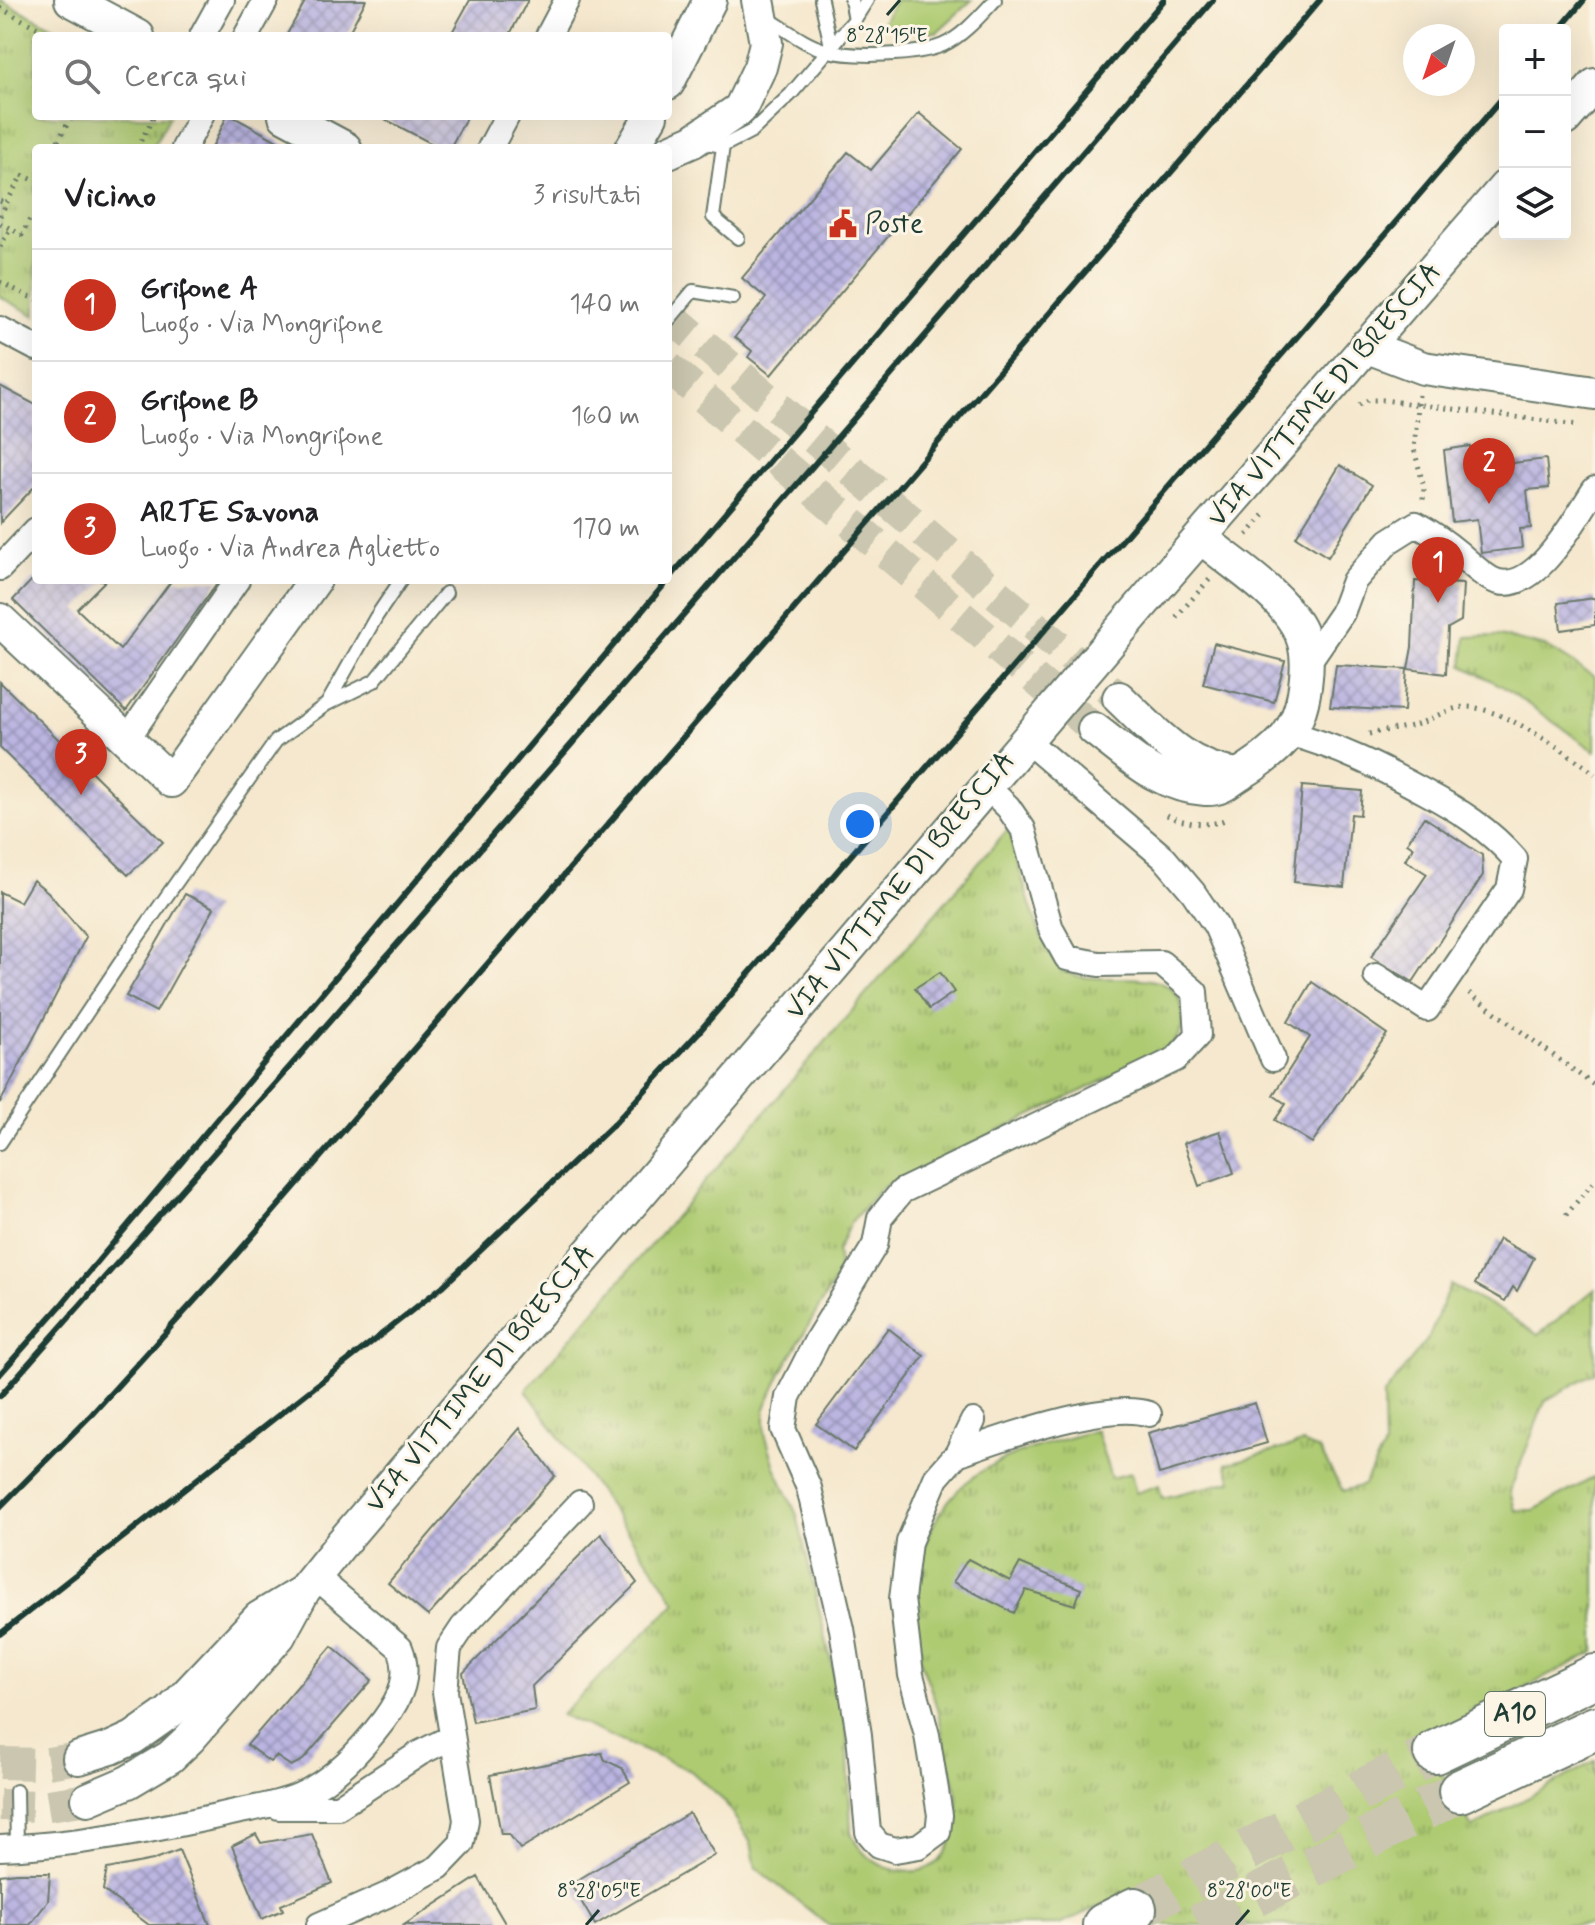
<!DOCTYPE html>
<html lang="it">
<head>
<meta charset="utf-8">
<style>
  body { margin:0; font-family:Mynerve,sans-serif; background:#f6f6f6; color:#202124 }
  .controls { position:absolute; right:24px; top:24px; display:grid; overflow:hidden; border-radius:8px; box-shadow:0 8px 32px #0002 }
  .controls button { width:72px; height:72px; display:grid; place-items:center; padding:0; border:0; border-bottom:2px solid #e0e0e0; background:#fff; color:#202124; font:40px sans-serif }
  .compass { position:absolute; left:1403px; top:24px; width:72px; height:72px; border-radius:50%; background:#fff; box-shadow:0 8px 32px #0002; rotate:220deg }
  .you { position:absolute; left:860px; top:824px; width:28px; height:28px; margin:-20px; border:6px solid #fff; border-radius:50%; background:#1a73e8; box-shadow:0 0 0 12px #1a73e833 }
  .badge { display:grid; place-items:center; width:52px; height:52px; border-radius:50%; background:#c8321e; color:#fff; font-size:26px; font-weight:700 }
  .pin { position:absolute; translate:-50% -66px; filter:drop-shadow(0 2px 4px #0008) }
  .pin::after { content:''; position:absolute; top:42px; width:28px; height:24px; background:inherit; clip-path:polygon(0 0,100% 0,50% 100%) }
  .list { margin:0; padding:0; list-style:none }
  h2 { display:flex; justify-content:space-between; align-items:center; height:104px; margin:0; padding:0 32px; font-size:34px }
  h2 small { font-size:26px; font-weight:400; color:#757577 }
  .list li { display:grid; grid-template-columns:52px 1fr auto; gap:24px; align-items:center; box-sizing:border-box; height:112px; padding:0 32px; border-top:2px solid #e0e0e0 }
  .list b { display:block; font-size:30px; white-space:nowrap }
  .list p { margin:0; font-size:26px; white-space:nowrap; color:#757577 }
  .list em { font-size:26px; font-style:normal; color:#757577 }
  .icon { flex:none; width:44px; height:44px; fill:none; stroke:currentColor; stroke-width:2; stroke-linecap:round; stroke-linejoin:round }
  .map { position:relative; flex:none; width:1595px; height:1925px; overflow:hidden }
  .search { position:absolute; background:#fff; box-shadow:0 8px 32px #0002; left:32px; top:32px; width:640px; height:88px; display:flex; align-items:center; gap:20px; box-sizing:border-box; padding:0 28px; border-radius:8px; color:#757577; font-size:30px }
  .panel { position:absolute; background:#fff; box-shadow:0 8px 32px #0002; left:32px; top:144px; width:640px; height:440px; border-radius:8px }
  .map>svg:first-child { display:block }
  .grass { fill:url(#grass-tufts); stroke:#668453; stroke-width:2 }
  .garden { fill:#aecb72; stroke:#668453; stroke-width:2 }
  .building { fill:url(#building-cross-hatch) }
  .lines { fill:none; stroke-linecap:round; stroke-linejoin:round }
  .secondary-tunnel { stroke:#cac6af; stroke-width:32; stroke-dasharray:32 16; stroke-linecap:butt }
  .highway-tunnel { stroke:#cac6af; stroke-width:42; stroke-dasharray:42 21; stroke-linecap:butt }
  .lane-casing { stroke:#6a796a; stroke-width:16 }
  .street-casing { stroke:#6a796a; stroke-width:28 }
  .secondary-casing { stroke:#6a796a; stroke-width:36 }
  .highway-casing { stroke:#6a796a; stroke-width:46 }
  .path { stroke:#6a796a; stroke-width:5; stroke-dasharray:2 6; stroke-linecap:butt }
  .lane { stroke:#fff; stroke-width:12 }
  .street { stroke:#fff; stroke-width:24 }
  .secondary { stroke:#fff; stroke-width:32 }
  .highway { stroke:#fff; stroke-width:42 }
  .rail { stroke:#1f3d34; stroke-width:6 }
  .ticks { fill:none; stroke:#1f3d34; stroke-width:3 }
  .labels { text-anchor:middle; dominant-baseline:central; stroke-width:6; stroke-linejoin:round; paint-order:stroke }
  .shield { fill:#fcf5e5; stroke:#617469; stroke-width:2 }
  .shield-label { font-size:26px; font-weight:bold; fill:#1f3d34 }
  .poi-label { font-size:28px; fill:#1f3d34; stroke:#fcf5e5; text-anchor:start }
  .street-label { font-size:28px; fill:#1f3d34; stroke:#fcf5e5 }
  .ticks-label { font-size:20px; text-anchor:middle; fill:#1f3d34; stroke:#fcf5e5; stroke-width:6; stroke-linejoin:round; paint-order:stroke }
</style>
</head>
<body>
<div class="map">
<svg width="1595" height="1925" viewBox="0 0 1595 1925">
  <defs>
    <pattern id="grass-tufts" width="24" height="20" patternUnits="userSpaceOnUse" patternTransform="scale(2)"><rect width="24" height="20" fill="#aecb72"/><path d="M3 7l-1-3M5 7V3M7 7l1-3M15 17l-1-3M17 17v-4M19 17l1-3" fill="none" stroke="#8da65e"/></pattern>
    <pattern id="building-cross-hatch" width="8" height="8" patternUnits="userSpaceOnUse" patternTransform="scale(2)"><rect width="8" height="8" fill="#bbb5e1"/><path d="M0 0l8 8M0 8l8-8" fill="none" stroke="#9794b7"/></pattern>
  </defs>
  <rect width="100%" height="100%" fill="#fcf5e5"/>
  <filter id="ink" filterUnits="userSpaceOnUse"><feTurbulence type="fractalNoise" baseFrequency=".0125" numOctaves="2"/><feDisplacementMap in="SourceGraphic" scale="16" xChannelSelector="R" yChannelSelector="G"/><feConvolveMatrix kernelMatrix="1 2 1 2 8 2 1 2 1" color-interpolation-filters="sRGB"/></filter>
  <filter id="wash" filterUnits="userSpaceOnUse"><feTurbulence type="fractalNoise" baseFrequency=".006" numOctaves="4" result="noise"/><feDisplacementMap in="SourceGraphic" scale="32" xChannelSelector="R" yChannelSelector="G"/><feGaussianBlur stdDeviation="1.8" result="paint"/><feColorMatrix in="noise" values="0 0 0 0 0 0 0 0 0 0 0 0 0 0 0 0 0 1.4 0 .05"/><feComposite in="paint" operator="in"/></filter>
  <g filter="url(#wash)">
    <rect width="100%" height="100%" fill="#f5e8ce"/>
    <path class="grass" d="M0 0 71 36H36V116H170L152 148H36V316L0 297Z
      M1499 636 1547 647 1595 677V751L1502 686 1463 666 1466 637Z
      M1009 828C1016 857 1040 955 1064 971 1097 992 1183 954 1183 1019 1183 1035 1173 1045 1160 1053L881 1188 850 1223 837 1252 840 1271 782 1371 765 1408V1433L775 1467 797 1515 847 1729 851 1832C861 1865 912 1886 940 1860 949 1851 954 1834 957 1821 962 1800 948 1759 943 1738 941 1726 939 1713 935 1702 930 1684 921 1667 918 1650 903 1584 925 1503 987 1468 1020 1449 1059 1441 1096 1430L1111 1478 1131 1473 1136 1493 1159 1485 1162 1498 1232 1481 1226 1464 1303 1443 1319 1450 1343 1491 1364 1485 1384 1447 1383 1396 1429 1337 1450 1285 1503 1312 1538 1335 1595 1289V1372L1545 1401 1510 1491 1515 1510H1534L1595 1477V1652L1493 1704 1425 1743 1472 1828 1595 1761V1925H1150L1133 1890 1059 1925H828L756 1868 751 1843 725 1802 691 1771 561 1715 676 1603 657 1573 526 1390Z"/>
    <path class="garden" d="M895 0H972L937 32H919L882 24Z"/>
    <g id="blocks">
      <path class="building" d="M306 0H366L347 36H286Z
        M470 0H528L509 36H450Z
        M919 113 962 149 771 375 748 357 752 351 735 337 766 298 742 278 848 152 871 170Z
        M227 116H232L290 148H212Z
        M379 116H467L450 148H440Z
        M0 386 36 405V485L0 523Z
        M1470 446 1473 468 1546 459 1549 488 1527 490 1531 528 1520 529 1522 548 1481 553 1477 519 1452 522 1444 450Z
        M1340 465 1372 485 1328 557 1296 537Z
        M32 580H106L77 609 120 650 172 580H219L126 711 13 600Z
        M1415 581 1463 584 1461 621 1448 628 1446 674 1408 669 1412 647Z
        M1595 598V625L1561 630 1558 603Z
        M1214 643 1285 661 1274 702 1203 684Z
        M1336 665 1407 669 1404 711 1330 707Z
        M0 682 163 842 128 875 0 748Z
        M1302 786 1362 791 1360 815 1351 814 1344 887 1294 882Z
        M1424 817 1482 855 1483 875 1413 982 1371 957 1427 874 1405 860 1413 847 1407 843Z
        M33 880 48 892 86 937 0 1103V892L20 902Z
        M185 894 214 908 156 1012 126 996Z
        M940 972 954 992 929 1009 915 988Z
        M1312 982 1387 1034 1312 1143 1275 1120 1286 1104 1273 1095 1310 1037 1288 1022Z
        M1220 1131 1234 1173 1199 1186 1184 1143Z
        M1499 1239 1534 1258 1517 1291 1513 1287 1505 1301 1475 1284Z
        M888 1328 924 1356 854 1451 816 1424Z
        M1255 1403 1267 1443 1159 1474 1148 1433Z
        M520 1428 555 1476 428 1616 388 1583Z
        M601 1534 637 1583 532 1686 535 1710 473 1722 463 1673Z
        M968 1559 1010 1581 1020 1563 1081 1589 1075 1605 1026 1590 1014 1613 953 1582Z
        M332 1646 372 1680 303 1760 291 1766 276 1756 270 1762 247 1745Z
        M602 1753 605 1760 622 1768 630 1782 520 1849 509 1834H501L490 1775Z
        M689 1813 715 1855 595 1925 571 1884Z
        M256 1834 261 1843 312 1834 332 1883 281 1905 283 1910 262 1919 232 1846Z
        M179 1850 210 1925H149L103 1890 107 1869 153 1860Z
        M17 1873H50L48 1901 30 1925H0V1875Z
        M478 1877 506 1925H404Z"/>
    </g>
  </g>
  <g filter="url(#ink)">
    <use href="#blocks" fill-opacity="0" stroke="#6a796a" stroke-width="2"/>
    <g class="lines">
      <path class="secondary-tunnel" d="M668 314 1119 698
        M668 367 1094 729
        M0 1763 42 1764 79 1758
        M0 1805 42 1806 88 1799"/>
      <path class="highway-tunnel" d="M1135 1909 1435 1752
        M1199 1925 1460 1791"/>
      <defs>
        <path id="lane" d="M821 0 831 46
          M851 0 855 19
          M765 17C785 28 803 44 825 50 852 58 917 56 943 45 963 36 980 16 995 0
          M700 142 723 146 752 131 791 94 855 19 867 0
          M723 146 713 217 738 238
          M668 321 693 291 733 298
          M327 704 376 617 401 580
          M0 1143 128 951 276 741 327 704 374 681 446 593
          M16 1791 17 1847"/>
        <path id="street" d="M202 36 222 0
          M246 36 266 0
          M548 36 567 0
          M184 148 201 116
          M490 148 507 116
          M0 329 36 348
          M0 568 36 530
          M1307 664 1342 613 1354 581 1389 541 1416 524C1430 532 1444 541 1457 552 1468 561 1478 572 1491 579 1533 602 1577 515 1595 489
          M1288 733C1342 748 1377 766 1425 792 1459 810 1490 830 1515 859L1509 889 1427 1009 1376 976
          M127 739 237 580
          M1026 740 1164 858 1193 892 1216 926 1273 1059
          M973 1421 957 1454 936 1478 909 1542 902 1599 911 1675 927 1735 940 1815 938 1832 919 1846 895 1850 879 1845 868 1832 859 1735 842 1629 809 1488 783 1429 788 1397 818 1338 875 1245 880 1218 902 1191 1176 1059 1198 1035 1195 992 1161 963 1099 964 1067 958 1051 929 1023 829 1008 807 986 786
          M957 1454C1001 1438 1107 1400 1149 1414
          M279 1807H338L420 1753 452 1737
          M0 1848C76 1845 148 1831 222 1815 246 1809 275 1806 298 1796 334 1780 361 1750 384 1720 401 1697 411 1675 400 1648L315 1576
          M319 1925 387 1895 439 1867 462 1843 466 1820 445 1692 449 1648 463 1627 580 1503"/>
        <path id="secondary" d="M71 0 138 36
          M668 83 710 0
          M285 116 345 148
          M1565 119 1595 85
          M632 148 651 116
          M668 152 693 141 740 109 760 67 766 43 758 0
          M1365 346 1423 368 1595 393
          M0 620 171 781 315 580
          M1119 698C1156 733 1185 769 1238 775
          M1094 729C1130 756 1158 786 1205 789 1223 790 1228 781 1242 773 1284 747 1302 727 1306 677 1308 659 1306 640 1296 624 1275 589 1233 565 1202 538
          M79 1758 111 1748 133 1738 170 1712 259 1618 302 1592
          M88 1799 128 1782 170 1757 190 1738 279 1636 304 1590 341 1544 1157 587 1505 187"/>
        <path id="highway" d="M1435 1752 1595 1676
          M1460 1791 1595 1728
          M1104 1925 1135 1909"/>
      </defs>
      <use href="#lane" class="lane-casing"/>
      <use href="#street" class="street-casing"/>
      <use href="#secondary" class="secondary-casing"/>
      <use href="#highway" class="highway-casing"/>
      <path class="path" d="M0 8 53 36
        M54 148 72 116
        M137 148 154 116
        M0 201 6 204 22 175 36 181
        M36 209 32 215 36 218
        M0 216 6 204
        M0 223 22 235 32 215
        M0 247 10 229
        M0 282 36 300
        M1419 395 1414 449 1424 488 1423 500
        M1359 405 1368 400H1383L1578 425
        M1247 535 1264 515
        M1176 617 1210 579
        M1369 734C1385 730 1402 729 1418 724 1432 719 1449 708 1464 707 1499 705 1568 753 1595 774
        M1167 815C1182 823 1211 828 1226 819
        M1469 993 1595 1086
        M1566 1215 1595 1180"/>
      <use href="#lane" class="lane"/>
      <use href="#street" class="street"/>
      <use href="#secondary" class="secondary"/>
      <use href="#highway" class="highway"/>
      <path class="rail" d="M1559 30 1584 0
        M668 580 1164 0
        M0 1374 63 1303 668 580
        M0 1396C408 934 813 469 1213 0
        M0 1507 92 1414 235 1256 1320 0
        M0 1634 443 1286 615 1123 698 1033 1505 95"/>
    </g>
  </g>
  <path class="ticks" d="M887 15 900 0M586 1925 599 1910M1236 1925 1249 1910"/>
  <defs>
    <symbol id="civic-bare" viewBox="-9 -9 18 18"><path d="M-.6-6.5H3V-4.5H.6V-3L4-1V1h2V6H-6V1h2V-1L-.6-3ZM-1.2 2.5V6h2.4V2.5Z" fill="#c8321e" stroke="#fcf5e5" stroke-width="2.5" paint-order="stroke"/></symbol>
  </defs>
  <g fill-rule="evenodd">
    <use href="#civic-bare" x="823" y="204" width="40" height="40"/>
  </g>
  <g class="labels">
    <rect class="shield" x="1485" y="1692" width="60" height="44" rx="6"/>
    <g class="shield-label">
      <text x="1515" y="1714">A10</text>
    </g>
    <g class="poi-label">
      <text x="865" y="224">Poste</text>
    </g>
    <g class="street-label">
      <text transform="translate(1325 395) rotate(-49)">VIA VITTIME DI BRESCIA</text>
      <text transform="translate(901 886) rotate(-50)">VIA VITTIME DI BRESCIA</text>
      <text transform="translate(481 1379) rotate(-50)">VIA VITTIME DI BRESCIA</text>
    </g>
  </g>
  <g class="ticks-label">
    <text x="887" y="42">8°28'15"E</text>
    <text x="599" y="1897">8°28'05"E</text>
    <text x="1249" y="1897">8°28'00"E</text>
  </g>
</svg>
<div class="controls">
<button>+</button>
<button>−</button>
<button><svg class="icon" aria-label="layers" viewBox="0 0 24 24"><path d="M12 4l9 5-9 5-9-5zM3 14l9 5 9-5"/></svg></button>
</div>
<svg class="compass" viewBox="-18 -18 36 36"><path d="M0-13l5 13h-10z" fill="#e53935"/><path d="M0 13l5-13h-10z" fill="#757577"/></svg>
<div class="you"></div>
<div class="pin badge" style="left:1438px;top:603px">1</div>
<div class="pin badge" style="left:1489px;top:504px">2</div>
<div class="pin badge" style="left:81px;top:795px">3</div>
<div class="search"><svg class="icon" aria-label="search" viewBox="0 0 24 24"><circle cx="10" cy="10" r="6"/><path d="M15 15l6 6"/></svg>Cerca qui</div>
<section class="panel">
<h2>Vicino<small>3 risultati</small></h2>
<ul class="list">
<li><span class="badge">1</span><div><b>Grifone A</b><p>Luogo · Via Mongrifone</p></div><em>140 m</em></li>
<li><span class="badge">2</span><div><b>Grifone B</b><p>Luogo · Via Mongrifone</p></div><em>160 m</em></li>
<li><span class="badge">3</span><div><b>ARTE Savona</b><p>Luogo · Via Andrea Aglietto</p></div><em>170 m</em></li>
</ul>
</section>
</div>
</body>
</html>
